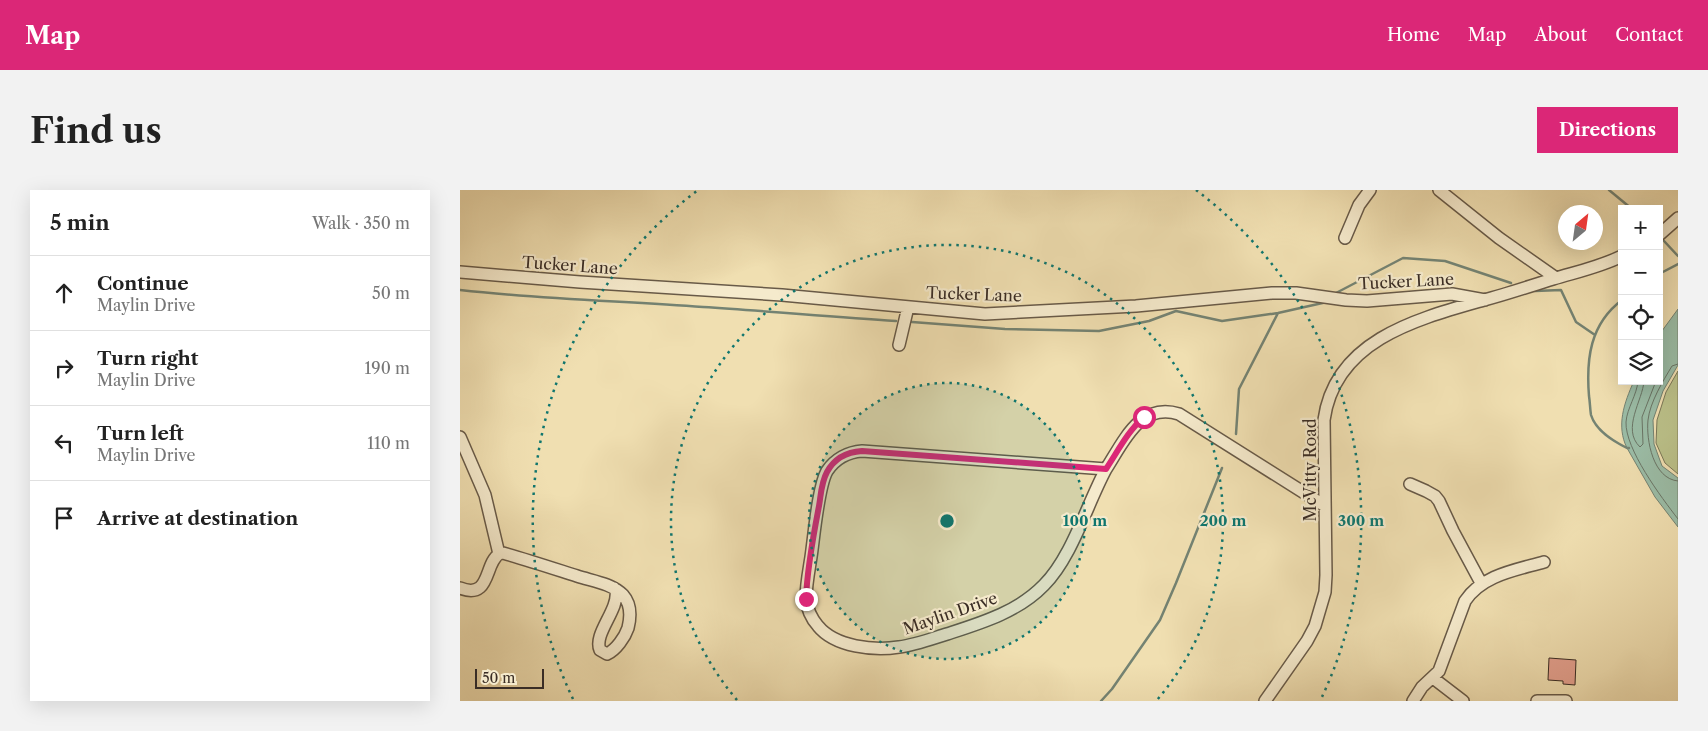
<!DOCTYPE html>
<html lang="en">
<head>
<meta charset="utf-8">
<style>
  body { margin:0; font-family:"Libre Caslon Text",serif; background:#f2f2f2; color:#222 }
  .controls { position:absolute; right:15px; top:15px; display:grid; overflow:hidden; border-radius:0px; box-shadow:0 5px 20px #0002 }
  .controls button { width:45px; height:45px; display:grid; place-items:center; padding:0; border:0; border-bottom:1px solid #e0e0e0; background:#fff; color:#222; font:25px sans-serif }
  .compass { position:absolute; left:1098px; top:15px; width:45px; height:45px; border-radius:50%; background:#fff; box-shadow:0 5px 20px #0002; rotate:29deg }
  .scale { position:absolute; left:15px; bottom:12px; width:69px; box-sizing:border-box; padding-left:5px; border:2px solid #3a2d25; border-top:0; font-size:14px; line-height:18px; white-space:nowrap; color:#3a2d25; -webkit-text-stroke:4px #f5eacc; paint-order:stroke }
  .stop { position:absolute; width:15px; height:15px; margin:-11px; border:4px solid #db2777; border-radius:50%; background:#fff }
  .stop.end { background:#db2777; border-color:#fff; box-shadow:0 1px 5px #0008 }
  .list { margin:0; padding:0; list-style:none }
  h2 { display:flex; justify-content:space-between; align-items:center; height:65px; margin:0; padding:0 20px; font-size:21px }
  h2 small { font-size:16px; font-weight:400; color:#767676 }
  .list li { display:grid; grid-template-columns:32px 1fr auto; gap:15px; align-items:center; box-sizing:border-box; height:75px; padding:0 20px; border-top:1px solid #e0e0e0 }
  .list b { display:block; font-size:19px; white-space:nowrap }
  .list p { margin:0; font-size:16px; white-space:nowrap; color:#767676 }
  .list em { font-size:16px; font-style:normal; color:#767676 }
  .icon { flex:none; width:28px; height:28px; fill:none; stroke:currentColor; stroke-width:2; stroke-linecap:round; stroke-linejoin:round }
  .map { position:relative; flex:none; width:1218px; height:511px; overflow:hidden; border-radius:0px }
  header { display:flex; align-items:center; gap:30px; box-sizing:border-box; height:70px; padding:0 25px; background:#db2777; color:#fff }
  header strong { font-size:24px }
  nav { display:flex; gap:28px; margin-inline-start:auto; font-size:18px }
  .intro { display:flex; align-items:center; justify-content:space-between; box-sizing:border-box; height:120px; padding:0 30px }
  h1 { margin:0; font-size:35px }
  .button { padding:12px 22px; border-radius:0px; background:#db2777; color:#fff; font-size:18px; font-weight:700 }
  main { display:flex; gap:30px; padding:0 30px }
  aside { flex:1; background:#fff; border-radius:0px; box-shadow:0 5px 20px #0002 }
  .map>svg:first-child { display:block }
  .green { fill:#bbc18a; stroke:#7a7758 }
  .water { fill:#9bbda7; stroke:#748373 }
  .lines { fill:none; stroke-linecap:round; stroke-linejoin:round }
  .shore { stroke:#6a7566; stroke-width:1 }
  .stream { stroke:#748373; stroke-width:2.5 }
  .building { fill:#e3a08e; stroke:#3a2d25 }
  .minor-casing { stroke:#685a48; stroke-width:14 }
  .minor { stroke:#f5eacc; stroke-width:11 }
  .route { stroke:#db2777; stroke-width:6 }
  .ring { fill:none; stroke:#0f766e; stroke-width:2.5; stroke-dasharray:2.5 5 }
  .labels { text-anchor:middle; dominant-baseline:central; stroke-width:4.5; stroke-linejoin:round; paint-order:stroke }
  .street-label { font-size:16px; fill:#3a2d25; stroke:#f5eacc }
  .centre { fill:#0f766e; stroke:#f5eacc; stroke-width:2.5 }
  .ring-label { font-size:15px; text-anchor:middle; font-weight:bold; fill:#0f766e; stroke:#f5eacc; stroke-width:4.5; stroke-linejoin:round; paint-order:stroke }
</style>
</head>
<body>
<header>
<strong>Map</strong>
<nav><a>Home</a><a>Map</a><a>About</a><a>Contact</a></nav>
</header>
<div class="intro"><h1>Find us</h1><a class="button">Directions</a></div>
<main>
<aside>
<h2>5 min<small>Walk · 350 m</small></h2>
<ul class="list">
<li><svg class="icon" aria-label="ahead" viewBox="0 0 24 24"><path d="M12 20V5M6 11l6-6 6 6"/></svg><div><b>Continue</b><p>Maylin Drive</p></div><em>50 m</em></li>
<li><svg class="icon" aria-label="right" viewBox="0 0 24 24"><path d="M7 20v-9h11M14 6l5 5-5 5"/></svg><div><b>Turn right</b><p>Maylin Drive</p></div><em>190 m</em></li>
<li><svg class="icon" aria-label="left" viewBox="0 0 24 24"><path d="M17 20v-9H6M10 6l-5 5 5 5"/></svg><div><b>Turn left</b><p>Maylin Drive</p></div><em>110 m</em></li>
<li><svg class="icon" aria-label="arrive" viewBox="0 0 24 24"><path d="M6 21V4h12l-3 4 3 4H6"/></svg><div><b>Arrive at destination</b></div></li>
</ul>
</aside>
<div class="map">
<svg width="1218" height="511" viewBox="0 0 1218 511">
  <rect width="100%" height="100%" fill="#f0dfb1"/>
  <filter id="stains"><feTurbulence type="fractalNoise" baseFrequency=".004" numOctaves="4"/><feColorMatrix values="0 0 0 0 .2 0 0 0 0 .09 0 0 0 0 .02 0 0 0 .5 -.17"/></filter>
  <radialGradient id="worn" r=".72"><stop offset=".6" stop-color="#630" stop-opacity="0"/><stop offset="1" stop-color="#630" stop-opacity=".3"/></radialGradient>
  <path class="green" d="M1218 181V284L1205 273 1196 253 1197 230 1206 202Z"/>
  <path class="water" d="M1218 119V175L1203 201 1193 230 1194 254 1202 276 1218 288V337L1195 307 1167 258C1156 236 1164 213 1174 191H1199V145Z"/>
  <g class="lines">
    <path class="shore" d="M1218 174 1212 176C1203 191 1190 212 1188 230 1186 250 1193 289 1218 291
      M1178 191C1177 205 1167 218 1166 232 1165 259 1201 307 1218 329
      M1184 191C1183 210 1161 239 1180 257L1183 254 1182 227 1196 191"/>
    <path class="stream" d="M1149 0 1172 19
      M1204 51 1218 66
      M1199 84 1218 74
      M0 100C81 109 162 111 243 117 307 121 372 127 436 131
      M1075 101 1101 100 1116 132 1135 145
      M876 103 943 68 985 71 1051 93
      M1162 110C1130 134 1126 169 1129 206 1130 212 1130 219 1131 225 1136 241 1153 251 1167 258H1169
      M452 132 545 139 639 141 689 131 716 121 762 131 818 123 867 112
      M776 244 779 199 818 123
      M641 511 652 499 700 430 716 393 762 278"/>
  </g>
  <path class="building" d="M1089 468 1116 470 1115 495 1103 494V491L1088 490Z"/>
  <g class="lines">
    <defs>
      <path id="minor" d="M979 0 1039 48 1096 88
        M1199 45 1218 28
        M885 48 899 15 910 0
        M0 82 120 92 322 105 525 124 676 116 812 103H836L886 110 907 111 992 104 1025 110
        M439 155 448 117
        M0 247 25 305 39 364
        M402 261 646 279C627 314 612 367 584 395 558 422 521 433 487 444 471 449 455 455 439 457 414 461 375 457 358 436 351 428 347 419 346 408 346 395 349 380 351 367 354 347 358 297 367 281 375 269 388 262 402 261Z
        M646 279C664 251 680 212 719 224L865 316
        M950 294 966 301 975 306 979 311 993 341 1021 393
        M39 364 43 363C68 370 92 378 117 386 132 391 151 393 163 405 171 414 171 426 168 438 165 447 156 460 147 464L140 460C133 444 159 420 156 401L154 398
        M0 398C31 410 24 374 39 364
        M973 488 1003 511
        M805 511 847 451 855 436 865 402 866 385 864 230C875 150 957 129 1024 110 1047 104 1070 96 1093 89 1116 82 1140 77 1162 66
        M953 511 962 497 979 481 1005 411C1022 385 1056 380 1084 372
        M1077 511H1106"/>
    </defs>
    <use href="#minor" class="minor-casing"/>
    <use href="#minor" class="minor"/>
  </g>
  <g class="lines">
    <path class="route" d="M346 409C347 379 353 347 359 316 361 305 361 293 367 282 374 269 387 262 402 261L646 279C658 261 668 241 684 227"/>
  </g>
  <circle cx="487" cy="331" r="138" fill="#0f766e" fill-opacity=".12"/>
  <g class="ring">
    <circle cx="487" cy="331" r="138"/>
    <path d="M277 510A276 276 0 1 1 697 510"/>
    <path d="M113 509A414 414 0 0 1 238 0M736 0A414 414 0 0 1 861 509"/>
  </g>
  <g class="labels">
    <g class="street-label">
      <text transform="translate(110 75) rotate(4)">Tucker Lane</text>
      <text transform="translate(946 91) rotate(-3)">Tucker Lane</text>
      <text transform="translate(514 104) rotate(2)">Tucker Lane</text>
      <text transform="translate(850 280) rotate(-90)">McVitty Road</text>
      <text transform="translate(490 423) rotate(-19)">Maylin Drive</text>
    </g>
  </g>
  <circle cx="487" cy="331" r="8" class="centre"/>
  <g class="ring-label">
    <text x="625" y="336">100 m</text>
    <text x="763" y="336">200 m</text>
    <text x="901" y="336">300 m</text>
  </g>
  <rect width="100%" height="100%" filter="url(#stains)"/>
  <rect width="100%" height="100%" fill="url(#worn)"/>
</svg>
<div class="controls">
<button>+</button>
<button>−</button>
<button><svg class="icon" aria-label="locate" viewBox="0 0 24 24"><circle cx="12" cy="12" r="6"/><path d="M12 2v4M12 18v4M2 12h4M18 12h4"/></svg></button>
<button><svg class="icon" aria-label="layers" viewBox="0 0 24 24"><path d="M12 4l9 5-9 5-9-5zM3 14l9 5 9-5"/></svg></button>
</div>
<svg class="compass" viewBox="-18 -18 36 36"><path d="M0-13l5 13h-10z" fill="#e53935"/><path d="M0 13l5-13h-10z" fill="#767676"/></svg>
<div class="scale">50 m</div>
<div class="stop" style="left:684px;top:227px"></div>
<div class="stop end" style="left:346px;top:409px"></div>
</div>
</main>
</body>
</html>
